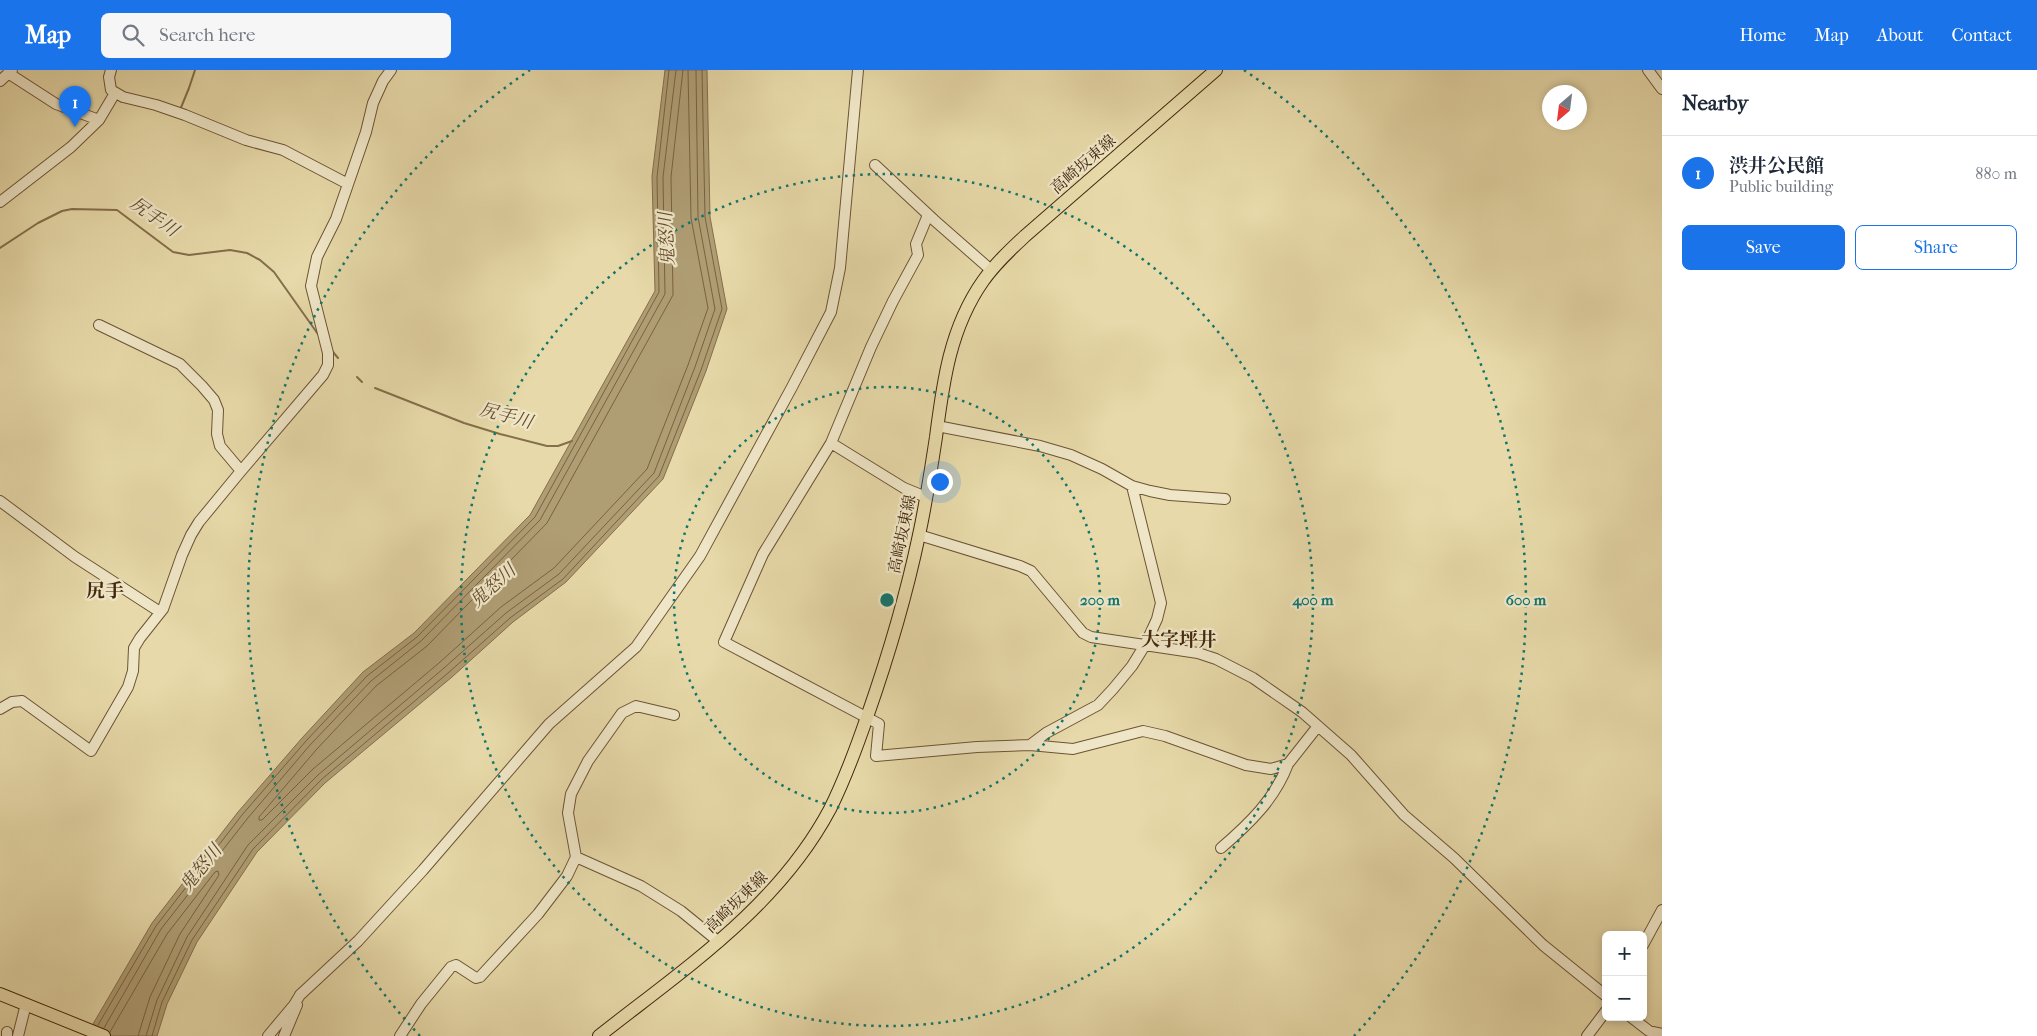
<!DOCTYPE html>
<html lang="en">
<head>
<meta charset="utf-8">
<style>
  body { margin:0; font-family:"IM FELL French Canon","Noto Serif JP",serif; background:#f6f6f7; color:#1f2937 }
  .controls { position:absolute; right:15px; bottom:15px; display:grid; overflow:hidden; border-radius:8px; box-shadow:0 2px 8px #0003 }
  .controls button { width:45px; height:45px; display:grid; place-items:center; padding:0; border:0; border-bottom:1px solid #e0e1e3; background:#fff; color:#1f2937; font:25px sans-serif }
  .compass { position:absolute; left:1542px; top:15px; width:45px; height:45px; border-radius:50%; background:#fff; box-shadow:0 2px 8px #0003; rotate:208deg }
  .you { position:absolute; left:939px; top:411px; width:18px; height:18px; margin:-12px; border:4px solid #fff; border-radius:50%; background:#1a73e8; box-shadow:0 0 0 8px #1a73e833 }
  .badge { display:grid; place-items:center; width:32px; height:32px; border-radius:50%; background:#1a73e8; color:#fff; font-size:16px; font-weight:700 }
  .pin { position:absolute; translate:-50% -41px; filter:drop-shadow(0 1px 2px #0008) }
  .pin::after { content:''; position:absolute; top:26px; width:18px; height:15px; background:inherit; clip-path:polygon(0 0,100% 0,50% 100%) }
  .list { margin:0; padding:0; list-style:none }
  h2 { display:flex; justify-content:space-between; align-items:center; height:65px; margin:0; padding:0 20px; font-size:21px }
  h2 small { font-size:16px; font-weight:400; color:#747a83 }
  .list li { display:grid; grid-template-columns:32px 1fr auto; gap:15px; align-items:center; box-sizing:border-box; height:75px; padding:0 20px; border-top:1px solid #e0e1e3 }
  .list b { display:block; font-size:19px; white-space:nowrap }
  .list p { margin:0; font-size:16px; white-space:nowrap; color:#747a83 }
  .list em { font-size:16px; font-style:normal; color:#747a83 }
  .actions { display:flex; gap:10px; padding:15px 20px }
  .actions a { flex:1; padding:11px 0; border:1px solid #1a73e8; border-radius:8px; text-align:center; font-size:18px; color:#1a73e8 }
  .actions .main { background:#1a73e8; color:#fff }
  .icon { flex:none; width:28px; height:28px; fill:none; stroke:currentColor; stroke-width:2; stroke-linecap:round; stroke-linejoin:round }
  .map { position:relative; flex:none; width:1662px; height:966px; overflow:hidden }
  header { display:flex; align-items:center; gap:30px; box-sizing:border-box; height:70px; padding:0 25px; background:#1a73e8; color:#fff }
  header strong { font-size:24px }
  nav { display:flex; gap:28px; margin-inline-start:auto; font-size:18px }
  .search { width:350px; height:45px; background:#f6f6f7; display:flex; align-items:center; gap:12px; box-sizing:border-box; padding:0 18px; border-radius:8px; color:#747a83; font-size:19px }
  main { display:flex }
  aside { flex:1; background:#fff }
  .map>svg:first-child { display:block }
  .water { fill:#af9d74; stroke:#846e4b }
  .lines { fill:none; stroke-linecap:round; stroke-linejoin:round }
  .shore { stroke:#796240; stroke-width:1 }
  .stream { stroke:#846e4b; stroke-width:2 }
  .minor-casing { stroke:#6c5434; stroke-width:12 }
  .major-casing { stroke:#43280d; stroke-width:14 }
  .minor { stroke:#efe6c7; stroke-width:10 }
  .major { stroke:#e7d9a9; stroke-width:12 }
  .ring { fill:none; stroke:#0f766e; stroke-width:2.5; stroke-dasharray:2.5 5 }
  .labels { text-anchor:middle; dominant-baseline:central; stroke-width:4.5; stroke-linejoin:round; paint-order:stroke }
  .street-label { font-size:16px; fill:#43280d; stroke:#efe6c7 }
  .water-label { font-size:18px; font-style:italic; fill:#634b2c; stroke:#efe6c7 }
  .quarter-label { font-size:19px; font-weight:bold; fill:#43280d; stroke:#efe6c7 }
  .centre { fill:#0f766e; stroke:#efe6c7; stroke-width:2.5 }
  .ring-label { font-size:15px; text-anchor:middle; font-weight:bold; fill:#0f766e; stroke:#efe6c7; stroke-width:4.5; stroke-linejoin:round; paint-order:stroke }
</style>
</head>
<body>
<header>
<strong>Map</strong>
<div class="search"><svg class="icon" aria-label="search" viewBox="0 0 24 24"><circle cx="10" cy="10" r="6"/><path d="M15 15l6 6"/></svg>Search here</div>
<nav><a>Home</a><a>Map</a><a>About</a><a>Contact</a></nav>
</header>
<main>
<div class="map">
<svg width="1662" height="966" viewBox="0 0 1662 966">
  <rect width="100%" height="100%" fill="#e7d9a9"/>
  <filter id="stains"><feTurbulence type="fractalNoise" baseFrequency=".004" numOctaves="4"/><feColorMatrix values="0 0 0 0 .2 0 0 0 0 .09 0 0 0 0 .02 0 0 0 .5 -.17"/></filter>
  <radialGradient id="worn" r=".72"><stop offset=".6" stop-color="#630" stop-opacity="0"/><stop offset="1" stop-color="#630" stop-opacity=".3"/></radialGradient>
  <path class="water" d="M665 0H707L710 147 727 239 706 301 663 409 566 512 513 552 452 607 325 713 257 782 197 872 167 934 157 966H86L152 853 238 742 302 668 363 602 414 563 530 445 655 221 652 106Z"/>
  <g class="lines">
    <path class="shore" d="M683 0 671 107 673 225 547 453 427 576 376 616 316 680 259 747V750H262L313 699 439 593 501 537 554 498 647 399 688 295 708 238 691 148 688 0
      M98 955 156 856 242 745 306 671 367 606 417 567 535 447 659 222 657 107 669 0
      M104 958 161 859 247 749 310 675 371 611 421 571 540 450 665 224 663 107 676 0
      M110 962 167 864 215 802 218 801 219 805 180 864 150 927 138 966
      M146 966 157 930 187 867 248 775 318 705 444 598 506 543 559 504 654 403 695 297 715 239 698 147 696 0
      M152 966 162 932 192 870 253 779 322 709 448 603 510 548 563 509 659 406 701 300 722 239 705 147 702 0"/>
    <path class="stream" d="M180 40 189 18 195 0
      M0 178 38 153 62 141 72 139 117 140 173 182 189 185 230 180 247 183 260 190 274 202 320 267
      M333 282 338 288
      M357 307 362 312
      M375 318 464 353 500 364 547 376H558L572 371"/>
    <defs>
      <path id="minor" d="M111 0 109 7 111 20 123 27 156 35 185 45 246 70 283 80 348 114
        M1648 0 1662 19
        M8 3 56 34 99 50
        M0 11 12 0
        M875 95 934 150 991 200
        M0 132 71 77 99 50 115 23
        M99 255 180 294 202 316 214 330 218 340 217 364 220 376 241 401
        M937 356 1040 376 1071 385 1102 399 1132 416 1150 421 1170 425 1225 429
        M831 373 871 277 893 231 918 185 916 174 928 145
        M926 427 904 418 831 373 763 484 724 572 879 654 876 686 977 677 1030 675 1046 663 1098 635 1113 619 1132 596 1145 575 1157 549 1161 533 1132 416
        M0 431 75 487 160 542
        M919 465 1020 496 1031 501 1077 556 1083 563 1091 567 1198 583 1216 589 1253 608 1302 642 1351 685 1404 745 1454 788 1543 875 1606 926
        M0 639 12 632 22 631 91 681 128 617 133 601 134 578 140 568 163 539 182 485 191 465 199 452 241 401 323 305 328 295V283L311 216 317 187 336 149 366 62 373 33 383 11 391 0
        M1030 675 1073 679 1143 661 1165 666 1246 695 1271 699 1288 694 1318 656
        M1221 778C1249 754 1275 729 1288 694
        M576 787 641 816 681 841 719 872
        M1643 875 1662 840
        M1631 947 1649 961 1662 964
        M7 966V962
        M18 966 26 934
        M268 966 294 935 300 925 358 871 423 800 549 654 636 577 700 486 792 317 831 242 840 198 858 0
        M284 966 297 935
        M400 966 421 934 451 897 456 895 476 908 480 907 538 844 567 806 576 787 568 743 571 724 588 691 622 643 636 636 674 645
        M1587 966 1606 941"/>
      <path id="major" d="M0 924 104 966
        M599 966C684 899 778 837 830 739 845 709 856 679 867 647 888 587 906 527 919 465 926 433 931 400 936 367 943 312 950 258 983 211 995 194 1010 180 1025 166L1216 0"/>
    </defs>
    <use href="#minor" class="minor-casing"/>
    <use href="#major" class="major-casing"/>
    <use href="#minor" class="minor"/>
    <use href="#major" class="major"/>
  </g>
  <g class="ring">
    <circle cx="887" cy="530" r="213"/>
    <circle cx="887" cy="530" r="426"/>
    <path d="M420 966A639 639 0 0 1 530 0M1244 0A639 639 0 0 1 1354 966"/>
  </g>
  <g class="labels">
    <g class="street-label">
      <text transform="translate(1083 94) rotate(-41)">高崎坂東線</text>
      <text transform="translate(902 464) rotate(-78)">高崎坂東線</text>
      <text transform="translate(736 832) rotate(-44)">高崎坂東線</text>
    </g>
    <g class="water-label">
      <text transform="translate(154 147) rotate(35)">尻手川</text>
      <text transform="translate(667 169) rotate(-93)">鬼怒川</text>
      <text transform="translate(506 346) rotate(15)">尻手川</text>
      <text transform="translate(493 516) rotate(-42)">鬼怒川</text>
      <text transform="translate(201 798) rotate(-51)">鬼怒川</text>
    </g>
    <g class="quarter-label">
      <text x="105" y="521">尻手</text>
      <text x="1179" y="570">大字坪井</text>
    </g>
  </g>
  <circle cx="887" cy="530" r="8" class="centre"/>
  <g class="ring-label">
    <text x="1100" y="535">200 m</text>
    <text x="1313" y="535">400 m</text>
    <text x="1526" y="535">600 m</text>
  </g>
  <rect width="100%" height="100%" filter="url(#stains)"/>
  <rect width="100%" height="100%" fill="url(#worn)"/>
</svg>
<div class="controls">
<button>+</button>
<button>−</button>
</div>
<svg class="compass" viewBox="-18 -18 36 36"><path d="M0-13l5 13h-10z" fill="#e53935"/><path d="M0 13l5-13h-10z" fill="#747a83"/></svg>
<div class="you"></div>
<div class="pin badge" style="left:75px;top:57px">1</div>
</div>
<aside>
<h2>Nearby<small></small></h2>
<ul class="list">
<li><span class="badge">1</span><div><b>渋井公民館</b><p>Public building</p></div><em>880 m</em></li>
</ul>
<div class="actions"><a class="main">Save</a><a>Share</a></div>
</aside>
</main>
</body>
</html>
